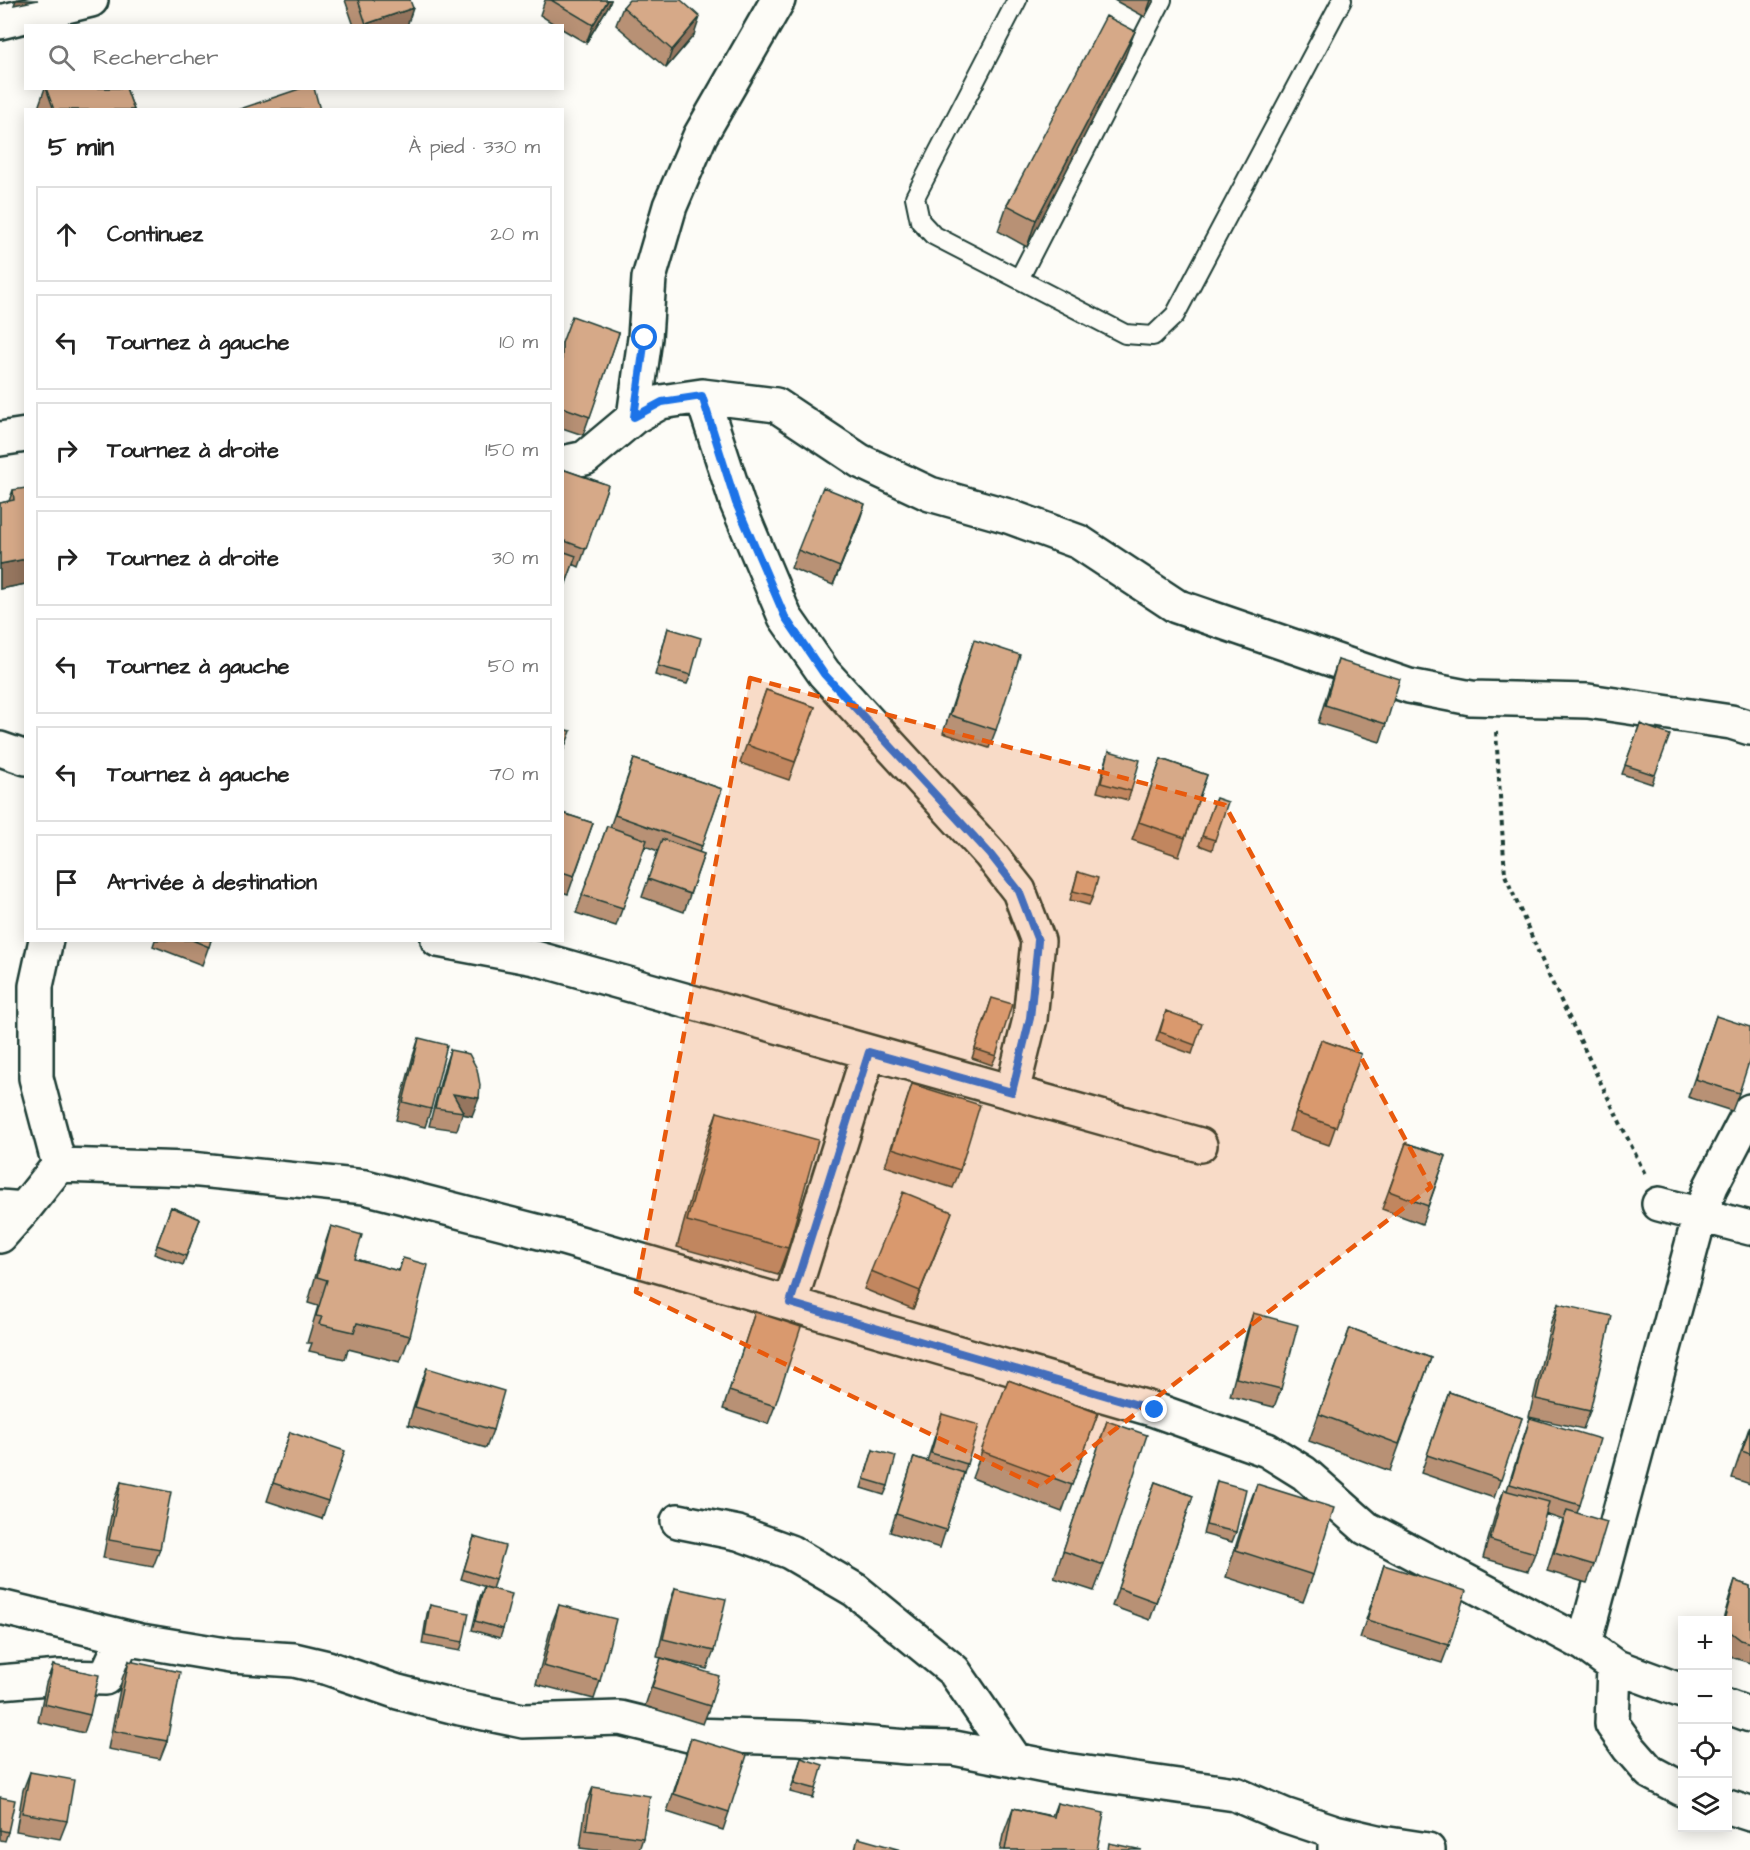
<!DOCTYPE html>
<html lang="fr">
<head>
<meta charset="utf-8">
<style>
  body { margin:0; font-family:"Architects Daughter",sans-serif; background:#f6f6f6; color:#222 }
  .controls { position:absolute; right:18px; bottom:18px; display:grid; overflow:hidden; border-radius:0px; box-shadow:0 3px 15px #0003 }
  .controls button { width:54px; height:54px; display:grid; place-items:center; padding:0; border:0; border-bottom:2px solid #e0e0e0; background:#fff; color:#222; font:30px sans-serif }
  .stop { position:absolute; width:18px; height:18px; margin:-14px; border:4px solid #1a73e8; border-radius:50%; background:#fff }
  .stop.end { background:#1a73e8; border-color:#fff; box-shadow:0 2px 6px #0008 }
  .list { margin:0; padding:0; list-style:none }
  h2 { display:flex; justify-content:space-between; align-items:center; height:78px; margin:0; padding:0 24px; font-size:26px }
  h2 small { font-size:20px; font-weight:400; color:#767676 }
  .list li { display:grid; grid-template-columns:39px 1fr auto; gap:18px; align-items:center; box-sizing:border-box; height:96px; margin:0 12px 12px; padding:0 12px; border:2px solid #e0e0e0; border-radius:0px }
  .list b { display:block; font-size:22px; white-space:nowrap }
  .list em { font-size:20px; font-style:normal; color:#767676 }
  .icon { flex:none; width:33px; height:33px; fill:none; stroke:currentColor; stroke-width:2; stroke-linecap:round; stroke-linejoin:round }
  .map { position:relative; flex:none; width:1750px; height:1850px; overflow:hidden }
  .search { position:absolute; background:#fff; box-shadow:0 3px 15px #0003; left:24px; top:24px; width:540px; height:66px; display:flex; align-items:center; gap:15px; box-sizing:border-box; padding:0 21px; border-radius:0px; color:#767676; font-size:22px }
  .panel { position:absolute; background:#fff; box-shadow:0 3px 15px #0003; left:24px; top:108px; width:540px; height:834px; border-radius:0px }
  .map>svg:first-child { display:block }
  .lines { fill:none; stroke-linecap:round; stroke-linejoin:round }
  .lane-casing { stroke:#1f3d34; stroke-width:22 }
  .street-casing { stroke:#1f3d34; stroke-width:38 }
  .path { stroke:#1f3d34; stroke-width:4; stroke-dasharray:4.5 4.5; stroke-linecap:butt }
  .lane { stroke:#fdfcf7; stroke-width:18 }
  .street { stroke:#fdfcf7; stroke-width:33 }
  .wall { fill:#b89175; stroke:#1f3d34; stroke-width:1.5 }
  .shaded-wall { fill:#96765f; stroke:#1f3d34; stroke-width:1.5 }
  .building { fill:#d6a988; stroke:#1f3d34; stroke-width:1.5 }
  .route { stroke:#1a73e8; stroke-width:8 }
  .marked { fill:#e8590c; fill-opacity:0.2; stroke:#e8590c; stroke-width:4.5; stroke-dasharray:12 8; stroke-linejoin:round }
</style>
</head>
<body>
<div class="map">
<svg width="1750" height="1850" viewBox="0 0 1750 1850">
  <rect width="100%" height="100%" fill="#fdfcf7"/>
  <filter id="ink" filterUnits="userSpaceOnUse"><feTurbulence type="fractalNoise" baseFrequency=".0167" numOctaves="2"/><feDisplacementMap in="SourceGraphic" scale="12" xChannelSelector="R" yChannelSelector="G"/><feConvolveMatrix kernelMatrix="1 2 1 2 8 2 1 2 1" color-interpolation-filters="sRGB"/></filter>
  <g filter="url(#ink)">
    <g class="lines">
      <defs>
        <path id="lane" d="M1017 0 915 197 920 221 933 235 1125 334 1153 336 1175 315 1342 0
          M1019 279 1162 0"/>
        <path id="street" d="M0 22 91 0
          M702 396 737 503 785 617 824 673 990 854 1019 891 1038 941 1030 1019 1012 1092
          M634 417 645 338 649 278 670 206 700 136 778 0
          M0 439 26 435
          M562 463 585 458 634 417 661 402 702 396 776 405 860 461 930 494 1008 516 1079 542 1176 606 1409 686 1471 698 1588 701 1731 722 1750 728
          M0 749 26 758
          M46 940 36 986V1078L59 1165
          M438 940 535 958 1200 1145
          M1659 1204 1750 1228
          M0 1207 24 1209 59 1165 190 1169 365 1187 563 1238 1155 1410 1267 1450 1304 1473 1366 1528 1584 1644 1614 1666 1682 1691
          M0 1236 24 1209
          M790 1303 869 1052
          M678 1521 738 1533 790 1552 855 1590 954 1671 1016 1761
          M0 1607 141 1641 231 1656 294 1660 328 1668 398 1692 460 1708 523 1721 620 1718 689 1735 799 1738 907 1747 954 1748 1065 1770 1235 1794 1284 1815 1335 1832V1850
          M1584 1644 1700 1215 1711 1186 1750 1111
          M1614 1666 1612 1724 1629 1748 1650 1772 1682 1789
          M0 1682 60 1677 105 1678 124 1637
          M1728 1707 1750 1715
          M1728 1807 1750 1814
          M1335 1832 1382 1843 1428 1850"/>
      </defs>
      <use href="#lane" class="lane-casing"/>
      <use href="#street" class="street-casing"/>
      <path class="path" d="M1496 732 1505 875 1548 974 1645 1174"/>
      <use href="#lane" class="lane"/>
      <use href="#street" class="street"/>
    </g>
    <path class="wall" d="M345 0H410L407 26H354Z
      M545 0H611L609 5 586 43 562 29V26H557L540 15Z
      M1114 0H1154L1145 17Z
      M623 7 694 35 666 68 616 25Z
      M1125 57 1027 247 998 231 1007 205Z
      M45 88H126L134 110H40L39 105Z
      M619 333 583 435 562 428V343Z
      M562 469 608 485 579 567 573 564 562 594Z
      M13 490 26 584 0 589V503L9 501Z
      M859 522 833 585 791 568 798 550Z
      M668 628 691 675 687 684 655 675Z
      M974 640 996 730 989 748 943 733Z
      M1338 660 1386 724 1380 742 1318 723 1332 678Z
      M766 690 815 707 789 780 740 763Z
      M1640 724 1655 775 1652 784 1622 774Z
      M1109 751 1131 791 1128 800 1097 792Z
      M634 759 722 789 699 853 704 854 684 912 642 897 658 851 645 846 616 926 576 913 607 826 610 827Z
      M1161 759 1207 775 1179 856 1132 840Z
      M1216 798 1215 840 1212 850 1199 845Z
      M562 813 593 823 568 894 562 892Z
      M1078 872 1093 896 1089 905 1070 900Z
      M155 940H211L202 965 153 946Z
      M992 998 996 1056 992 1065 972 1058Z
      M1166 1011 1195 1045 1192 1054 1156 1041Z
      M1716 1016 1739 1093 1732 1111 1688 1097Z
      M419 1038 431 1109 425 1127 396 1120 413 1056Z
      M1321 1040 1361 1054 1329 1145 1289 1131Z
      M450 1050 472 1116 462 1114 457 1130 429 1126 444 1068Z
      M912 1084 960 1170 953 1188 885 1166Z
      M717 1112 788 1248 778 1275 677 1247 707 1139Z
      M1406 1143 1446 1156 1422 1224 1382 1209Z
      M171 1207 200 1219 183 1265 154 1254Z
      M331 1226 355 1259 398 1271 403 1258 410 1336 400 1362 348 1349 345 1359 309 1351 312 1343H307L318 1306 308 1303 322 1253Z
      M945 1230 913 1309 864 1289 871 1271Z
      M1558 1304 1590 1411 1583 1429 1529 1417 1551 1322Z
      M755 1312 775 1406 768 1424 723 1409Z
      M1253 1313 1281 1389 1274 1407 1230 1396 1247 1331Z
      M1350 1328 1431 1358 1390 1471 1309 1441Z
      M427 1368 493 1430 486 1448 408 1425 420 1386Z
      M1008 1380 1098 1413 1062 1512 972 1478Z
      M1449 1392 1522 1418 1494 1498 1421 1473Z
      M942 1414 967 1464 940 1548 890 1532 914 1457 927 1461Z
      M1530 1418 1580 1505 1577 1513 1594 1565 1587 1583 1547 1571 1563 1520 1545 1514 1535 1553 1528 1571 1483 1558 1497 1508 1504 1490H1507L1524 1436Z
      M1107 1421 1104 1565 1094 1591 1054 1578Z
      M1750 1425V1484L1732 1478Z
      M290 1432 328 1501 322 1519 267 1501Z
      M873 1450 888 1486 884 1495 861 1488Z
      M1217 1481 1236 1532 1232 1542 1203 1534 1214 1491Z
      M121 1482 160 1549 153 1567 103 1558 114 1500Z
      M1155 1482 1193 1496 1150 1620 1112 1606Z
      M1257 1484 1313 1575 1303 1602 1226 1577 1247 1510Z
      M474 1537 495 1580 492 1589 461 1579Z
      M1384 1565 1449 1645 1442 1663 1360 1638Z
      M1735 1581 1750 1586V1663L1734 1658 1728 1653V1620H1723L1729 1599Z
      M484 1587 503 1629 500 1638 472 1630 480 1597Z
      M675 1588 714 1651 707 1669 657 1657 669 1606Z
      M430 1605 463 1642 460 1651 422 1644 427 1614Z
      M559 1605 600 1681 594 1699 536 1684 552 1623Z
      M661 1658 710 1706 703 1724 645 1706Z
      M129 1661 167 1741 160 1759 108 1749 122 1679Z
      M53 1665 90 1715 84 1733 38 1722 46 1683Z
      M691 1738 729 1812 723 1830 667 1812Z
      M801 1758 816 1789 813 1798 790 1792Z
      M30 1772 67 1821 60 1839 16 1831 23 1790Z
      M593 1787 643 1838 639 1850H596L580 1848 586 1805Z
      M0 1797 8 1832 5 1841 0 1840Z
      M1057 1803 1097 1850H1000L1003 1835 1013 1808 1052 1816Z"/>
    <path class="shaded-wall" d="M16 0H38L14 5Z
      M608 0H611L609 5 586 43 593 25Z
      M1151 0H1154L1145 17Z
      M413 8 407 26H366V24Z
      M700 17 694 35 666 68 672 50Z
      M1135 31 1125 57 1027 247 1036 220Z
      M865 504 859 522 833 585 840 567Z
      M26 559V584L0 589V564Z
      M453 1094 479 1098 472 1116 462 1114 463 1112Z
      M952 1212 945 1230 913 1309 920 1291Z"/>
    <path class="building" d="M358 0H410L413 8 366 24Z
      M551 0H608L593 25Z
      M629 0H681L700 17 672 50 623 7Z
      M1106 16 1135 31 1036 220 1007 205Z
      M46 88H126L134 110H54Z
      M302 88H314L320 110H237Z
      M572 316 619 333 590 417 562 407V343Z
      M562 469 608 485 586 549 562 540Z
      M823 487 865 504 840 567 798 550Z
      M26 488V559L0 564V503L14 500 13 490Z
      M562 551 576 556 562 594Z
      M668 628 701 638 691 675 658 666Z
      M974 640 1020 655 996 730 950 715Z
      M1338 660 1400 679 1386 724 1325 705Z
      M766 690 815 707 795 762 747 745Z
      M1640 724 1670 735 1655 775 1625 765Z
      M562 729 571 731 562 754Z
      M1109 751 1140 760 1131 791 1101 783Z
      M634 759 722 789 702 846 615 815Z
      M1161 759 1207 775 1185 838 1139 822Z
      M1216 798 1228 802 1215 840 1202 836Z
      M562 813 593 823 574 876 562 872Z
      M607 826 647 840 623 908 582 895Z
      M662 839 704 854 690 894 648 879Z
      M1078 872 1098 878 1093 896 1073 891Z
      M192 940H211L209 947Z
      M992 998 1012 1004 996 1056 975 1049Z
      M1166 1011 1202 1024 1195 1045 1160 1032Z
      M1716 1016 1750 1027V1059L1739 1093 1695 1079Z
      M419 1038 447 1045 431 1109 403 1102Z
      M1321 1040 1361 1054 1336 1127 1296 1113Z
      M450 1050 469 1054 477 1069 480 1085 479 1098 453 1094 463 1112 435 1108Z
      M912 1084 980 1105 960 1170 892 1148Z
      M717 1112 818 1140 788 1248 687 1221Z
      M1406 1143 1446 1156 1428 1206 1389 1191Z
      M903 1192 952 1212 920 1291 871 1271Z
      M171 1207 200 1219 186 1256 157 1245Z
      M331 1226 362 1235 355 1259 399 1271 403 1258 428 1265 410 1336 357 1323 354 1332 319 1324 322 1317 316 1316 327 1280 317 1277Z
      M1558 1304 1612 1316 1590 1411 1536 1399Z
      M755 1312 801 1327 775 1406 729 1391Z
      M1253 1313 1298 1325 1281 1389 1236 1378Z
      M1350 1328 1431 1358 1399 1444 1319 1414Z
      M427 1368 504 1391 493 1430 415 1407Z
      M1008 1380 1098 1413 1072 1485 981 1451Z
      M1449 1392 1522 1418 1501 1480 1427 1455Z
      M942 1414 979 1425 967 1464 931 1453Z
      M1530 1418 1600 1439 1580 1505 1510 1484Z
      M1107 1421 1147 1435 1104 1565 1063 1551Z
      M1750 1427V1454L1742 1451Z
      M290 1432 345 1451 328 1501 273 1483Z
      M873 1450 896 1456 888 1486 864 1479Z
      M914 1457 964 1473 946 1530 896 1514Z
      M1217 1481 1246 1489 1236 1532 1206 1525Z
      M121 1482 171 1492 160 1549 109 1540Z
      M1155 1482 1193 1496 1156 1602 1118 1588Z
      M1257 1484 1334 1508 1313 1575 1236 1550Z
      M1504 1490 1549 1502 1535 1553 1490 1540Z
      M1567 1510 1607 1522 1594 1565 1554 1553Z
      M474 1537 505 1546 495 1580 464 1570Z
      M1384 1565 1466 1591 1449 1645 1367 1620Z
      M1735 1581 1750 1586V1643L1741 1640 1728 1630V1620H1724Z
      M484 1587 512 1594 503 1629 475 1621Z
      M675 1588 726 1599 714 1651 663 1639Z
      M430 1605 469 1613 463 1642 425 1635Z
      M559 1605 616 1619 600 1681 543 1666Z
      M661 1658 719 1676 710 1706 652 1688Z
      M129 1661 180 1672 167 1741 114 1731Z
      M53 1665 99 1675 90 1715 44 1704Z
      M691 1738 747 1755 729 1812 674 1794Z
      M801 1758 823 1765 816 1789 794 1783Z
      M30 1772 74 1780 67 1821 22 1813Z
      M593 1787 650 1796 643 1838 586 1830Z
      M0 1797 15 1800 8 1832 0 1830Z
      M1057 1803 1104 1813 1097 1850H1005L1013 1808 1054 1817Z
      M858 1838 901 1850H855Z
      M1109 1843 1142 1850H1108Z"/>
  </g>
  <g class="lines" filter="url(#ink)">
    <path class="route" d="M645 338 634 417 662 402 702 396 736 503 785 617 824 674 990 854 1019 891 1038 941 1030 1018 1012 1092 869 1052 790 1303 1155 1410"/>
  </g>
  <path class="marked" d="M750 678 1225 805 1431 1187 1040 1487 636 1292Z"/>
</svg>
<div class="controls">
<button>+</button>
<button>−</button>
<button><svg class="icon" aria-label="locate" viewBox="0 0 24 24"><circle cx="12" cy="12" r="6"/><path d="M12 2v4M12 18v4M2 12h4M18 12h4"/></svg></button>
<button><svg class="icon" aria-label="layers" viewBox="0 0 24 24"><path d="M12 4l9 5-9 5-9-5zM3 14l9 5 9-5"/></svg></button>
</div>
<div class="stop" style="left:645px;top:338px"></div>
<div class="stop end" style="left:1155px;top:1410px"></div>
<div class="search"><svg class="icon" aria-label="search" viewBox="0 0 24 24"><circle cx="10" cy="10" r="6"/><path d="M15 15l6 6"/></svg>Rechercher</div>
<section class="panel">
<h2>5 min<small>À pied · 330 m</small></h2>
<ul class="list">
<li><svg class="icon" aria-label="ahead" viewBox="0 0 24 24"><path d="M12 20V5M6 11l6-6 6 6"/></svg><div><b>Continuez</b></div><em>20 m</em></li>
<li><svg class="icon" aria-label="left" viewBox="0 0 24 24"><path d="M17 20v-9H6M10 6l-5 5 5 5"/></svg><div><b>Tournez à gauche</b></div><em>10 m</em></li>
<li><svg class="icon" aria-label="right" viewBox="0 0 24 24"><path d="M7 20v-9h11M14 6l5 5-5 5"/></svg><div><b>Tournez à droite</b></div><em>150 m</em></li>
<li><svg class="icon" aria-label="right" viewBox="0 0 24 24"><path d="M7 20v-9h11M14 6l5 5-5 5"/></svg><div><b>Tournez à droite</b></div><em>30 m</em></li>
<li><svg class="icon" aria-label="left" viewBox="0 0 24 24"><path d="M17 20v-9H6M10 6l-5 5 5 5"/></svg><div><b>Tournez à gauche</b></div><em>50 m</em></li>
<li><svg class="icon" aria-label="left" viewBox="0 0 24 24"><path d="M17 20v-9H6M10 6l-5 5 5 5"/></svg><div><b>Tournez à gauche</b></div><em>70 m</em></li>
<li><svg class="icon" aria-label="arrive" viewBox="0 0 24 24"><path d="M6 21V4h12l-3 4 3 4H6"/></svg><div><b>Arrivée à destination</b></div></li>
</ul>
</section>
</div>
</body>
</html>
